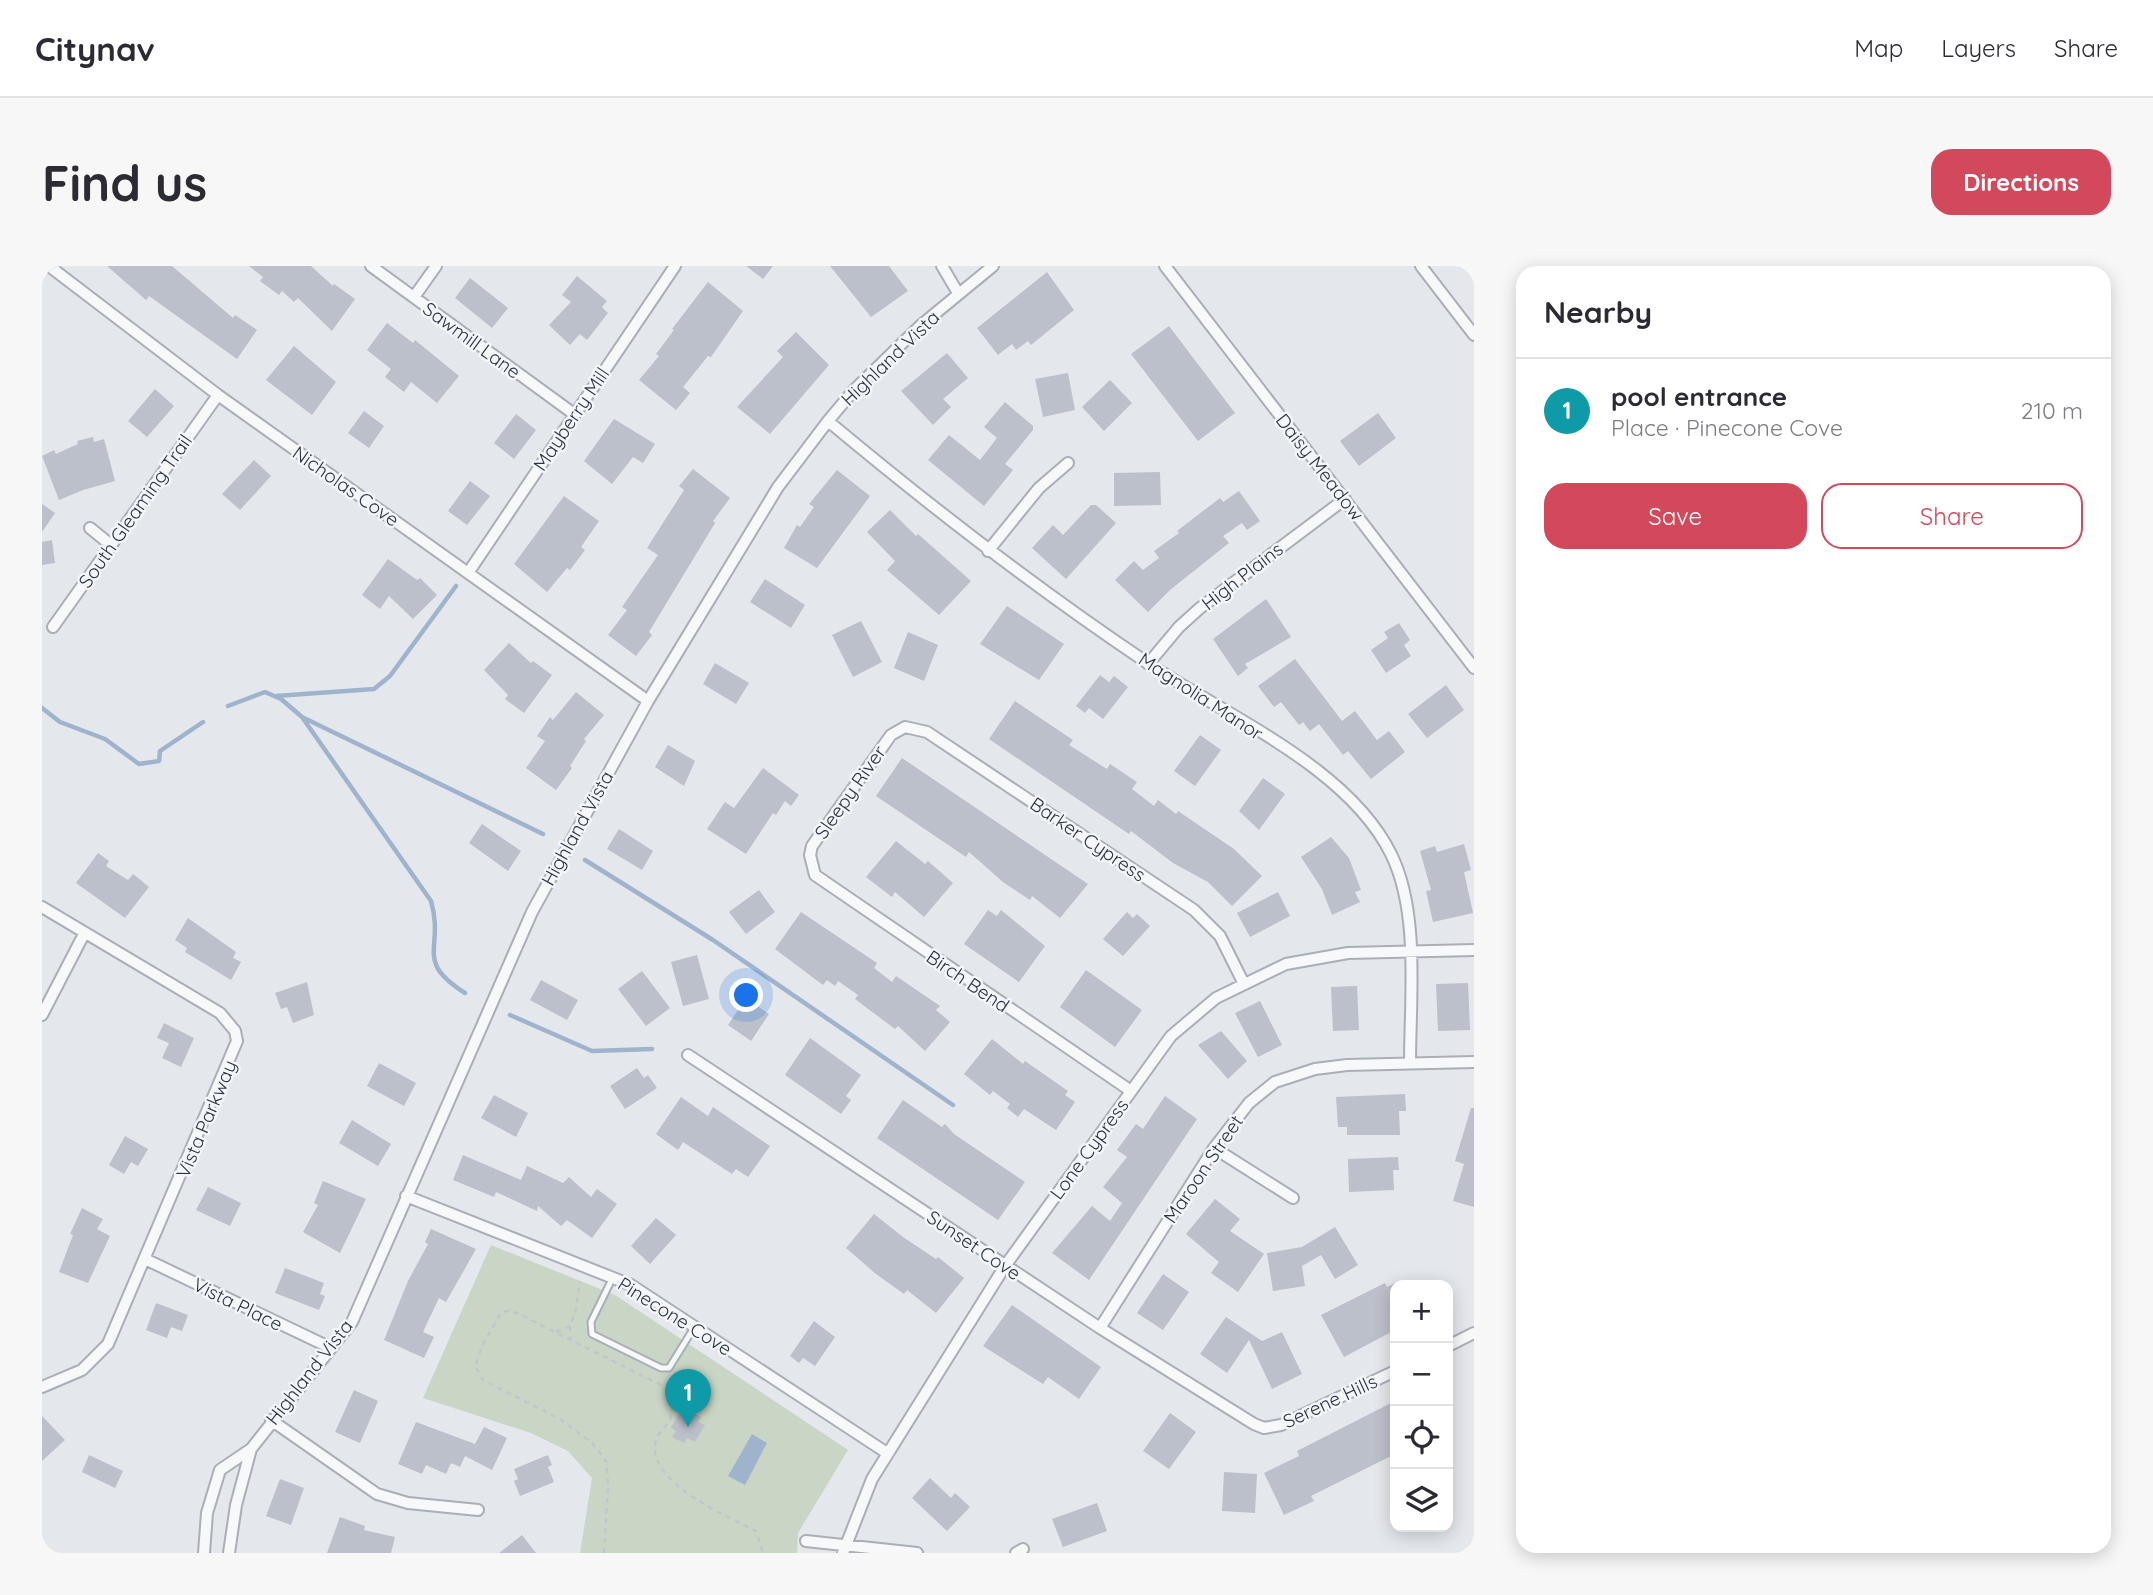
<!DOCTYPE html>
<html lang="en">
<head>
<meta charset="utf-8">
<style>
  body { margin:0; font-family:Quicksand,sans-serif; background:#f7f7f7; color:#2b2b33 }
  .controls { position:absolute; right:21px; bottom:21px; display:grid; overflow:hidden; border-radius:14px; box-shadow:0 4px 18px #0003 }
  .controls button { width:63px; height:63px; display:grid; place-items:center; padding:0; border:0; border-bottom:2px solid #e1e1e2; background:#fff; color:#2b2b33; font:35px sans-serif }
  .you { position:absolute; left:705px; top:730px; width:24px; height:24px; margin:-18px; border:5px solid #fff; border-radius:50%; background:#1a73e8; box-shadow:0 0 0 10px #1a73e833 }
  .badge { display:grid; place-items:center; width:46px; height:46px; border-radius:50%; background:#d1495b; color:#fff; font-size:23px; font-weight:700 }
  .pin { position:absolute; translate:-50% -58px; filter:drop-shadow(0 2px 4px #0008) }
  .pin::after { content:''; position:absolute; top:37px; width:24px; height:21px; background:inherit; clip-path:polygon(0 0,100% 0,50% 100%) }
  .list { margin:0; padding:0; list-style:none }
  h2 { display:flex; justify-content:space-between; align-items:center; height:91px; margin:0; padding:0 28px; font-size:30px }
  h2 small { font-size:23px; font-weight:400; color:#7c7c81 }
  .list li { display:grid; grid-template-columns:46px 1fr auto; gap:21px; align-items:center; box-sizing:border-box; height:105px; padding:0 28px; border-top:2px solid #e1e1e2 }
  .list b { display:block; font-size:26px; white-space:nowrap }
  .list p { margin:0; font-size:23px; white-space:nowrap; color:#7c7c81 }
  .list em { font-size:23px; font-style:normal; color:#7c7c81 }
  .actions { display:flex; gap:14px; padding:21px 28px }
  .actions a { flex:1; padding:16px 0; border:2px solid #d1495b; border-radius:21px; text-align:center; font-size:24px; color:#d1495b }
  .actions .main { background:#d1495b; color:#fff }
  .icon { flex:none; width:38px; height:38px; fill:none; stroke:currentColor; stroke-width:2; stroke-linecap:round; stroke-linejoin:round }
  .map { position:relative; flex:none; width:1432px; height:1287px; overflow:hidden; border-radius:21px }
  header { display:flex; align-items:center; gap:42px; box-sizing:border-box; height:98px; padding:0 35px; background:#fff; border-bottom:2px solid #e1e1e2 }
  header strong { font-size:33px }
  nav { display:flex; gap:38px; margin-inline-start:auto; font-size:24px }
  .intro { display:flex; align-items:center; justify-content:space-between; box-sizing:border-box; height:168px; padding:0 42px }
  h1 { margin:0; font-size:49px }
  .button { padding:18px 32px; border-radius:21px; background:#d1495b; color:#fff; font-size:24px; font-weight:700 }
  main { display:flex; gap:42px; padding:0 42px }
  aside { flex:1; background:#fff; border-radius:21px; box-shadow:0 4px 18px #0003 }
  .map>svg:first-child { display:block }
  .green { fill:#c9d6c5 }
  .water { fill:#9fb4cc }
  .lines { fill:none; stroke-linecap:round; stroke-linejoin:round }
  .stream { stroke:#9fb4cc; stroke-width:4.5 }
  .building { fill:#bbc0ca }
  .lane-casing { stroke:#a9aeb7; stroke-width:9 }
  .street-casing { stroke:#a9aeb7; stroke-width:14 }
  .path { stroke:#c2c5cb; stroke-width:2.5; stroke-dasharray:5 5; stroke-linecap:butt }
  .lane { stroke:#f7f8fa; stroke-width:5 }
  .street { stroke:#f7f8fa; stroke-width:10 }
  .labels { text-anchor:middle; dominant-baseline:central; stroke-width:5; stroke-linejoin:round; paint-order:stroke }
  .street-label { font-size:19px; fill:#2b3445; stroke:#f4f6f9 }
</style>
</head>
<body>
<header>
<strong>Citynav</strong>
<nav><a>Map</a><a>Layers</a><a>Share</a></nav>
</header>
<div class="intro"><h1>Find us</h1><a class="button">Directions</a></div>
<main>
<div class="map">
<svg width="1432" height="1287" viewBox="0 0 1432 1287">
  <rect width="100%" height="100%" fill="#e4e7ec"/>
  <path class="green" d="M449 979 573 1029 806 1184 756 1267 755 1287H538L550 1212 526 1185 489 1167 381 1132Z"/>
  <path class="water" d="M710 1168 725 1177 703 1219 686 1210Z"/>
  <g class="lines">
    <path class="stream" d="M234 430 332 423 348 410 414 320
      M186 440 223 426 239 433 260 451 389 635C403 683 371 694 423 727
      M0 442 18 456 63 473 97 498 117 495 118 485 161 456
      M262 452 501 568
      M543 594 671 674 911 839
      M468 749 550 785 610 783"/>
  </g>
  <path class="building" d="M65 0H130L191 52 193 49 215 64 195 93 107 30 104 34Z
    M207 0H269L291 20 292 18 313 33 290 65 256 32 252 36 240 25 237 29 218 15 221 11Z
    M704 0H731L721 13Z
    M788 0H847L866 25 829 51Z
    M1005 6 1032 44 989 79 986 75 974 84 970 78 956 89 935 62Z
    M535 10 565 35 560 41 566 47 545 74 538 68 528 79 507 59 529 36 520 29Z
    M428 12 466 42 450 62 413 32Z
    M666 16 701 45 669 91 666 90 641 121 648 127 634 144 597 114 617 90 614 88 632 64 630 63Z
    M345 57 371 77 373 74 417 110 395 137 369 116 362 126 343 111 349 103 325 84Z
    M1127 60 1193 147 1156 175 1089 88Z
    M754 66 787 99 728 168 695 141 741 91 735 85Z
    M252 80 294 116 270 149 224 114Z
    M905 87 926 112 901 133 909 141 891 159 859 125Z
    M1026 107 1033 144 1001 151 993 113Z
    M1068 114 1090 137 1062 165 1040 141Z
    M113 123 132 140 105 171 86 155Z
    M963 136 991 160V164L963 198 971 204 942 240 886 194 907 169 938 194 955 172 942 161Z
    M322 145 342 160 327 182 306 167Z
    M1336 147 1354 172 1317 200 1298 175Z
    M474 148 494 164 472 193 452 177Z
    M572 153 613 178 601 197 591 191 570 218 542 195Z
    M51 171 52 176 62 173 73 215 41 224 17 234 0 190 12 184 14 188 36 178 35 175Z
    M212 194 229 210 198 244 180 228Z
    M651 203 688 232 671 255 673 257 607 366 610 369 594 390 566 369 585 344 580 341 616 289 605 282 642 224 637 220Z
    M795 204 828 230 775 302 742 282 755 259 758 261 772 241 767 238Z
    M1118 206 1119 239 1072 240V207Z
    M428 215 448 230 425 259 406 245Z
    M1197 225 1218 255 1205 264 1200 257 1181 270 1187 277 1128 324 1106 346 1073 314 1092 295 1101 304 1117 292 1112 285 1137 267 1135 265 1178 232 1181 236Z
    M522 230 557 255 539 281 543 284 528 304 525 302 505 326 472 298Z
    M0 238 13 247 0 266Z
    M1049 239H1054L1074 257 1024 313 990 282 1011 259 1021 269Z
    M848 244 874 270 876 268 929 315 897 349 845 304 853 295 825 266Z
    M10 274 13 297 0 299V276Z
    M346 293 375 314 378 312 395 329 371 353 347 330 338 343 320 329Z
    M723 313 763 339 749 362 708 336Z
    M1224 333 1249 371 1203 398 1206 402 1196 410 1171 373Z
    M965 340 1022 378 997 414 938 378Z
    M819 355 840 396 811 411 790 369Z
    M1357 357 1368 374 1362 379 1369 390 1344 407 1329 384 1346 372 1342 366Z
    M866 366 896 379 882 415 852 402Z
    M467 377 489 397 491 395 510 409 482 447 463 433 466 429 442 404Z
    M1253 393 1300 455 1313 445 1335 474 1347 465 1363 486 1329 513 1306 485 1301 489 1277 458 1268 465 1261 456 1257 459 1239 436 1232 441 1216 420Z
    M673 397 707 417 694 438 661 418Z
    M1058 409 1067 416 1072 410 1086 421 1061 453 1047 442 1043 447 1034 440Z
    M1404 419 1422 444 1385 472 1366 448Z
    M534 426 562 449 542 473 544 475 528 500 530 502 514 524 484 502 503 475 495 470 508 451 511 454Z
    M973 435 1031 474 1027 479 1065 503 1068 498 1095 516 1090 523 1112 540 1116 534 1134 548 1136 545 1192 583 1220 610 1190 640 1166 616 1131 597 1089 565 1087 568 947 473Z
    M1158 469 1179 484 1153 520 1132 505Z
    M626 479 653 495 642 520 613 501Z
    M860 492 1046 618 1018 652 990 630 988 634 961 616 927 586 924 591 834 530Z
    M721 502 757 529 749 540 743 535 734 549 731 547 704 588 665 563 683 536 692 542Z
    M1221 512 1243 528 1217 564 1197 545Z
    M440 558 479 585 466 605 427 577Z
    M577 563 611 585 600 604 565 583Z
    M1289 571 1307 592 1319 624 1313 626 1318 636 1290 649 1280 623 1259 591Z
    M854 575 883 598 886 595 911 617 882 651 853 626 850 631 824 611Z
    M1422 578 1429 604 1422 606 1431 647 1391 656 1384 625 1389 624 1378 585 1393 580 1395 586Z
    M56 587 67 595 64 600 86 614 91 608 107 621 83 652 34 617Z
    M717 624 733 646 704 668 687 646Z
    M1236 626 1248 650 1208 671 1195 647Z
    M946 644 955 650 959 644 1003 680 977 716 922 678Z
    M759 646 835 697 832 702 850 716 854 710 898 740 894 744 908 756 883 785 856 760 853 763 813 733 816 729 796 715 793 720 785 714 781 719 733 683Z
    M1085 646 1091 652 1095 648 1108 660 1081 690 1061 673Z
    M146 652 194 686 191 692 199 696 189 714 143 686 145 682 133 674Z
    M655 689 667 733 641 740 629 696Z
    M1044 704 1100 744 1073 781 1018 741Z
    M600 705 628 742 604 760 576 723Z
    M499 714 536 734 525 754 488 734Z
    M265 716 272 749 251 757 245 741 239 743 233 727Z
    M1426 717 1428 764 1396 765 1394 718Z
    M1315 720 1317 764 1291 765 1289 721Z
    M704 732 727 748 709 775 686 759Z
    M1218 735 1240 779 1216 791 1193 747Z
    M122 757 152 772 139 801 120 792 127 777 115 772Z
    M1179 765 1205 795 1186 813 1156 779Z
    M768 772 819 809 804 830 809 834 799 848 743 809Z
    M950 773 981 798 983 795 1026 825 1023 829 1033 836 1014 864 982 843 976 851 965 842 968 838 951 825 948 829 922 808Z
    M337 797 374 817 362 840 325 820Z
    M595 802 602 812 606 809 615 822 583 843 568 820Z
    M1363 828 1364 845H1357L1358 869H1305V861H1296L1294 831Z
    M452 829 486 847 474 871 439 852Z
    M1123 830 1155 853 1047 1014 1010 987 1050 940 1068 955 1080 937 1061 921 1085 891 1075 884 1094 858 1101 863Z
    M639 831 666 850 671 841 728 880 706 911 694 903 690 908 641 876 636 884 614 868Z
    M861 834 900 861 903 858 912 868 983 916 956 954 835 872Z
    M1429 842H1432V941L1411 935 1422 898 1413 895Z
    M310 854 349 878 336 900 297 877Z
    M83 870 106 883 96 900 89 896 82 908 67 899Z
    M421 889 479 914 485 900 521 917 527 911 549 931 555 923 575 938 550 972 525 954 519 960 496 940 495 945 454 926 452 931 411 914Z
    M1356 891 1357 904H1351L1352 924 1307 926 1306 893Z
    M281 915 324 933 298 987 261 966 276 939 272 937Z
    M166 921 199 937 188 960 154 944Z
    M1173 933 1198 953 1188 965 1222 988 1196 1026 1169 1007 1177 996 1144 968Z
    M40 942 61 953 55 963 68 970 46 1017 17 1006 31 969 28 968Z
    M832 948 861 971 894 993 896 991 922 1012 894 1047 865 1024 862 1028 834 1008 804 982Z
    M614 952 634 969 608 998 589 980Z
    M1293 961 1316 999 1293 1013 1279 989 1260 1000 1263 1020 1231 1025 1225 987 1260 981Z
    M389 963 434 983 404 1036 397 1032 381 1066 392 1071 382 1092 342 1074 366 1015 386 978 383 976Z
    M243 1002 282 1017 278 1028 283 1030 277 1044 233 1027Z
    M1121 1008 1147 1026 1121 1064 1095 1047Z
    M1343 1017 1345 1021 1353 1017V1064L1302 1091 1279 1049Z
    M114 1037 146 1049 140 1065 129 1061 125 1072 104 1064Z
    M970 1039 1059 1101 1037 1133 1006 1111 1001 1118 941 1080Z
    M1184 1051 1220 1075 1240 1066 1260 1108 1230 1123 1207 1074 1185 1107 1158 1088Z
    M772 1055 793 1071 773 1100 761 1092 757 1097 748 1090Z
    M312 1124 336 1135 318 1177 293 1166Z
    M1353 1135V1188L1269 1230 1272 1235 1242 1249 1222 1207 1257 1190 1255 1185Z
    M645 1143 659 1151 656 1156 663 1159 653 1176 645 1172 642 1177 630 1171 634 1165 629 1162 638 1146 642 1148Z
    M1128 1147 1154 1166 1127 1203 1101 1185Z
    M0 1150 23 1174 0 1195Z
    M374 1156 433 1178 442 1161 465 1172 450 1204 423 1190 418 1201 409 1197 404 1208 384 1199 380 1208 356 1198Z
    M47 1189 81 1205 73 1222 40 1206Z
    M506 1189 510 1199 506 1201 512 1216 478 1230 472 1215 476 1213 472 1203Z
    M1182 1206 1215 1208 1213 1247 1180 1245Z
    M888 1212 909 1232 913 1227 928 1241 905 1265 870 1232Z
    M238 1213 262 1222 249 1259 224 1250Z
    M1055 1237 1065 1265 1021 1281 1010 1253Z
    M298 1251 323 1260 322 1264 353 1271 349 1287H285Z
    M480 1269 494 1287H457Z"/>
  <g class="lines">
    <defs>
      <path id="lane" d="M571 1011 549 1056 550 1068 619 1102H627L653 1060"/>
      <path id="street" d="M7 0 176 129 606 435
        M329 0 532 148
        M900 0 916 27
        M1123 0 1432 402
        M1379 0 1432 69
        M372 31 394 0
        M786 155C889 241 995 323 1107 398 1186 451 1306 501 1349 588 1378 646 1368 733 1368 797
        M48 262 69 279
        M946 285 997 222 1026 197
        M426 307 633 0
        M11 361 176 129
        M1106 398 1137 361 1158 342 1303 233
        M0 641 178 747 193 765 195 775 66 1078 40 1104 0 1121
        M0 749 42 668
        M646 789 1058 1062 1212 1158 1222 1162 1239 1159 1353 1105
        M1089 825 773 609 768 589 770 580 849 469 863 461 885 466 1152 644 1178 670 1201 716
        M1172 882 1251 932
        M364 930 589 1019 845 1187
        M103 993 289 1082
        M1058 1062 1172 882 1207 837 1233 816 1273 803 1305 799 1432 796
        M1406 1080 1432 1067
        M229 1154 335 1228 366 1237 436 1244
        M764 1275 875 1287
        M162 1287 165 1247 178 1204 209 1183
        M187 1287 194 1239 209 1183 310 1056 490 646 606 435 736 221 786 155 812 124 878 60 951 0
        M801 1287 830 1213 963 1000 1129 770 1174 732 1244 698 1306 687 1432 684
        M974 1287 981 1283"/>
    </defs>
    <use href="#lane" class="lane-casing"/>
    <use href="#street" class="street-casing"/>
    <path class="path" d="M528 1060V1073
      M514 1066 528 1060 534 1043 538 1015
      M562 1287 566 1219 564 1195 551 1178 518 1153 441 1114 433 1100 440 1080 459 1047 469 1044 623 1121 631 1131C630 1138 630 1147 628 1153 623 1163 613 1168 613 1181 611 1219 685 1250 714 1265L721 1287"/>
    <use href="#lane" class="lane"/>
    <use href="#street" class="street"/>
  </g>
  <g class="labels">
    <g class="street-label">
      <text transform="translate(430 74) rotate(36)">Sawmill Lane</text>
      <text transform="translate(848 92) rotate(-44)">Highland Vista</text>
      <text transform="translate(529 153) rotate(-56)">Mayberry Mill</text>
      <text transform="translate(1278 201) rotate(52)">Daisy Meadow</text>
      <text transform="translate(304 220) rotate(35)">Nicholas Cove</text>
      <text transform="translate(93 245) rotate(-55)">South Gleaming Trail</text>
      <text transform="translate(1200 310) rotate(-38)">High Plains</text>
      <text transform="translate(1159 430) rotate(33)">Magnolia Manor</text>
      <text transform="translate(808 526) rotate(-55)">Sleepy River</text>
      <text transform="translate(535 562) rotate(-61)">Highland Vista</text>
      <text transform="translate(1046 573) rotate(34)">Barker Cypress</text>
      <text transform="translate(926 715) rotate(34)">Birch Bend</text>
      <text transform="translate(164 853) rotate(-67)">Vista Parkway</text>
      <text transform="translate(1047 883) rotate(-54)">Lone Cypress</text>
      <text transform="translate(1161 903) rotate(-56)">Maroon Street</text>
      <text transform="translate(932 979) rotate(34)">Sunset Cove</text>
      <text transform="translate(196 1038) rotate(26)">Vista Place</text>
      <text transform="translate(633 1050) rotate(32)">Pinecone Cove</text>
      <text transform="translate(267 1106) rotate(-52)">Highland Vista</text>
      <text transform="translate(1288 1135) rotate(-25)">Serene Hills</text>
    </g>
  </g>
</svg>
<div class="controls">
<button>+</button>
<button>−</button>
<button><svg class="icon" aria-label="locate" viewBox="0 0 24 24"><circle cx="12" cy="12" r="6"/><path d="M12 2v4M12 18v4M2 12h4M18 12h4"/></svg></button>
<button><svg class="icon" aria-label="layers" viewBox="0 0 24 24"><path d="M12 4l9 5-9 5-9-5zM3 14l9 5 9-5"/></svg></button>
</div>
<div class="you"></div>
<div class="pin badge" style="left:646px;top:1161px;background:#0f9aa8">1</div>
</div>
<aside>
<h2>Nearby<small></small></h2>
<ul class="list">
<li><span class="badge" style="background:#0f9aa8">1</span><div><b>pool entrance</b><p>Place · Pinecone Cove</p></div><em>210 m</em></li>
</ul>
<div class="actions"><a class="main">Save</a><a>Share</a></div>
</aside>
</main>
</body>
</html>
